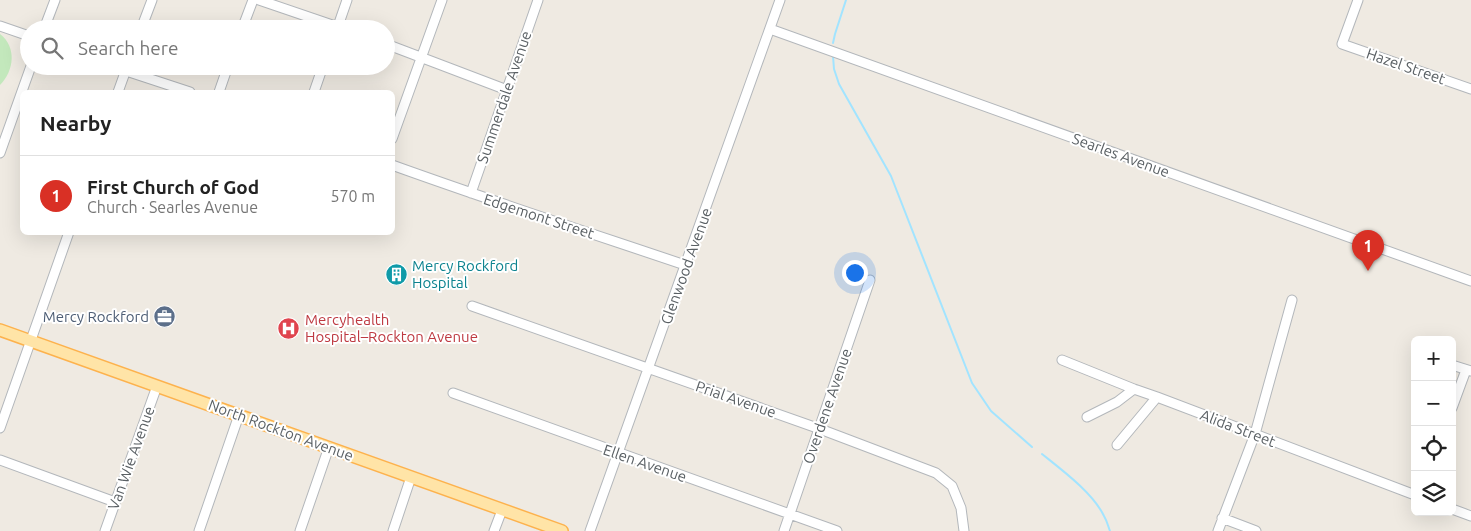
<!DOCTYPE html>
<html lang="en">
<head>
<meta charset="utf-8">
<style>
  body { margin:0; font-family:Ubuntu,sans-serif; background:#f2f2f2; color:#222 }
  .controls { position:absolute; right:15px; bottom:15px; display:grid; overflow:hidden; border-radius:8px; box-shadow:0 5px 20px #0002 }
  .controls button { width:45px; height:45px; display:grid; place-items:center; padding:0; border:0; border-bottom:1px solid #e0e0e0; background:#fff; color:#222; font:25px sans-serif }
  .you { position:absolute; left:854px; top:272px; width:18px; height:18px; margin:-12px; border:4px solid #fff; border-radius:50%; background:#1a73e8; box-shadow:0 0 0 8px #1a73e833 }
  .badge { display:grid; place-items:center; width:32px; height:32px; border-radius:50%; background:#d93025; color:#fff; font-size:16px; font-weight:700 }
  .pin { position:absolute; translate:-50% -41px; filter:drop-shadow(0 1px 2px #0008) }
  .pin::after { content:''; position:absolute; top:26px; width:18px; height:15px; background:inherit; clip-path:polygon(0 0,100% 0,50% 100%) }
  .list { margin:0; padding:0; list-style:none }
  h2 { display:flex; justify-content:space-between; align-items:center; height:65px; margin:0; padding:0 20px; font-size:21px }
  h2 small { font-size:16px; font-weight:400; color:#767676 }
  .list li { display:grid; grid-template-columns:32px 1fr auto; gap:15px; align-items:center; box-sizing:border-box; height:80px; padding:0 20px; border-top:1px solid #e0e0e0 }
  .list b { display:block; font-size:19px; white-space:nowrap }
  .list p { margin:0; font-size:16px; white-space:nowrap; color:#767676 }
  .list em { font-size:16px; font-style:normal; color:#767676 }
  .icon { flex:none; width:28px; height:28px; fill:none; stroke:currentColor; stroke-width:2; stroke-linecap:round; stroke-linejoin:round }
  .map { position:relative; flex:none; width:1471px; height:531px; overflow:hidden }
  .search { position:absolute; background:#fff; box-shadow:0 5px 20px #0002; left:20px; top:20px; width:375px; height:55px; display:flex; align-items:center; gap:12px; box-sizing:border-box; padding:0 18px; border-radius:28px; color:#767676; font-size:19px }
  .panel { position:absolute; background:#fff; box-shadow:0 5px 20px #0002; left:20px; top:90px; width:375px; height:145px; border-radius:8px }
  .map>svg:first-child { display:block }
  .green { fill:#c3e8bc }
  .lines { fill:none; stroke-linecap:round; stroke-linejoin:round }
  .stream { stroke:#a2e4ff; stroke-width:2 }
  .minor-casing { stroke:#b3b7bb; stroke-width:11 }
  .major-casing { stroke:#fdb24d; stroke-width:14 }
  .minor { stroke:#fff; stroke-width:9 }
  .major { stroke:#ffe4a7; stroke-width:11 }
  .labels { text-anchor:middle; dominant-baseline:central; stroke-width:4; stroke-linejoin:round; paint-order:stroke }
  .street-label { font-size:15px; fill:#5a6064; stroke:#fff }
  .culture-label { font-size:15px; fill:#0d838f; stroke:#fff; text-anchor:start }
  .service-label { font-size:15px; fill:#4e5e75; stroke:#fff; text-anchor:end }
  .health-label { font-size:15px; fill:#be3a42; stroke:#fff; text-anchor:start }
</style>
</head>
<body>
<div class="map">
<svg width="1471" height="531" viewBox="0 0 1471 531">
  <rect width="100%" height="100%" fill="#efeae2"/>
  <path class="green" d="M0 34C17 47 14 71 0 85Z"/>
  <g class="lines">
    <path class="stream" d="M833 43 835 34 846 0
      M833 56 834 69 839 84 891 176 972 383 991 411 1032 447
      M1042 454C1062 470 1093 493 1104 516 1107 521 1108 526 1110 531"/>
    <defs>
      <path id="minor" d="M259 0 344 29
        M1358 0 1342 44 1471 89
        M0 26 29 36
        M44 29 55 0
        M141 29 152 0
        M242 29 253 0
        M337 29 347 0
        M770 29 1471 281
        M386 44 507 90
        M111 66 190 92
        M118 92 127 67
        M219 92 228 66
        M314 92 323 66
        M392 139 442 0
        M0 153 31 66
        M392 165C489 200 587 232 685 265
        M471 193 538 0
        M472 306 820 429 936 473 952 486 961 508 964 531
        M1062 360 1134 389 1157 397 1415 495
        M1452 365 1471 371
        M453 393 837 531
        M1452 408 1466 370
        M1087 417 1117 402 1134 389
        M0 428 69 232
        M1117 445 1157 397
        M0 460 115 502
        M1452 509 1471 516
        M1222 518 1256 531
        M105 531 157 386
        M199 531 239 415
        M300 531 329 447
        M393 531 411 477
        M494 531 502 510
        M590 531 780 0
        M784 531 870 280
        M1218 531 1255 434 1292 300"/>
      <path id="major" d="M0 330 562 531"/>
    </defs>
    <use href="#minor" class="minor-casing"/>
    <use href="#major" class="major-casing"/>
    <use href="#minor" class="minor"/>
    <use href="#major" class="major"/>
  </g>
  <defs>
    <symbol id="building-disc" viewBox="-11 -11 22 22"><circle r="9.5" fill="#0f9aa8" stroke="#fff"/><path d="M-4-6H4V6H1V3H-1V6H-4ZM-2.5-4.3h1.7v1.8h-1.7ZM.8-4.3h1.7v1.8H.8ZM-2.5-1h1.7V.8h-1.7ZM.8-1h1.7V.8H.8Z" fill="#fff"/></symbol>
    <symbol id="office-disc" viewBox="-11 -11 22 22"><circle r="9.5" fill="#5c6f8a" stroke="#fff"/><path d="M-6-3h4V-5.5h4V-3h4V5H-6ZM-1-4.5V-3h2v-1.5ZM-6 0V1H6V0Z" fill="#fff"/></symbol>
    <symbol id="hospital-disc" viewBox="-11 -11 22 22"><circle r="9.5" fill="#e0444e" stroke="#fff"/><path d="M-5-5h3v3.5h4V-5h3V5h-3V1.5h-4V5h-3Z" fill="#fff"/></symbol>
  </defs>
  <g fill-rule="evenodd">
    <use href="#building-disc" x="384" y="262" width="25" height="25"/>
    <use href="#office-disc" x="152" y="304" width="25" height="25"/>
    <use href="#hospital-disc" x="276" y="316" width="25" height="25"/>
  </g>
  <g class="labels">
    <g class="street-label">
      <text transform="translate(1406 66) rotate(19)">Hazel Street</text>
      <text transform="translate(504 97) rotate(-71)">Summerdale Avenue</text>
      <text transform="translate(1121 155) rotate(20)">Searles Avenue</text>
      <text transform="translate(539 216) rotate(18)">Edgemont Street</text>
      <text transform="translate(686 266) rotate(-70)">Glenwood Avenue</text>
      <text transform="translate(736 399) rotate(19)">Prial Avenue</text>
      <text transform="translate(827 406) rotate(-71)">Overdene Avenue</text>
      <text transform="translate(1238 428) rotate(21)">Alida Street</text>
      <text transform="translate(281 430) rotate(20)">North Rockton Avenue</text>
      <text transform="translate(131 458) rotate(-70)">Van Wie Avenue</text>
      <text transform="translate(645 463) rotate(19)">Ellen Avenue</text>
    </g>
    <g class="culture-label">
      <text x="412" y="265">Mercy Rockford<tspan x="412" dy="17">Hospital</tspan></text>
    </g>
    <g class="service-label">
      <text x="149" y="316">Mercy Rockford</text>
    </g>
    <g class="health-label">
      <text x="305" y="319">Mercyhealth<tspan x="305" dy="17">Hospital–Rockton Avenue</tspan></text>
    </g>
  </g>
</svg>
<div class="controls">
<button>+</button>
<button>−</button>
<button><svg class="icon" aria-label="locate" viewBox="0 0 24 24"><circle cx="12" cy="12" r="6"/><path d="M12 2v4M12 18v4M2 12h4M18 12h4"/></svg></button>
<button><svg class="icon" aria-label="layers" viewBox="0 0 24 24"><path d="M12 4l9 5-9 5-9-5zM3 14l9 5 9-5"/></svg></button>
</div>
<div class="you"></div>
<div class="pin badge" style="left:1368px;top:271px">1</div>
<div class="search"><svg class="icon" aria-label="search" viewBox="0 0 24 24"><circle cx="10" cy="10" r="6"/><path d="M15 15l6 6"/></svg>Search here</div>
<section class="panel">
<h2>Nearby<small></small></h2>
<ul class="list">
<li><span class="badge">1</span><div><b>First Church of God</b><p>Church · Searles Avenue</p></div><em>570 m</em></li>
</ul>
</section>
</div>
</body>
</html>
